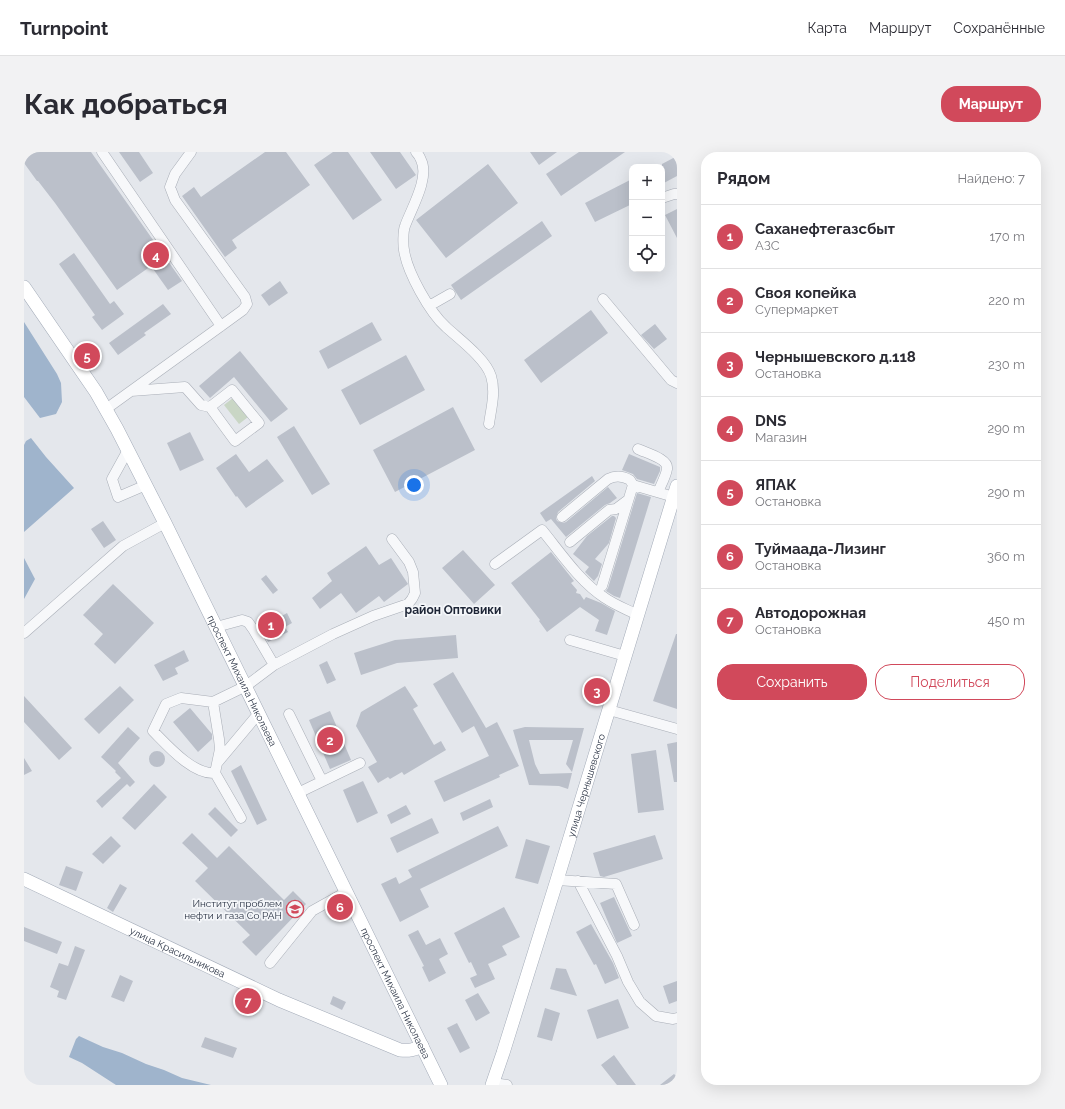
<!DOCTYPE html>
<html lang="ru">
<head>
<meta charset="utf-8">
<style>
  body { margin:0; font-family:Raleway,sans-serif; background:#f2f2f3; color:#2b2b33 }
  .controls { position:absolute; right:12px; top:12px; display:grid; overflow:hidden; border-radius:8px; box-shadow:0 4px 16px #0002 }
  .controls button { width:36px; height:36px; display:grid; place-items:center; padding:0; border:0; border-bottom:1px solid #e1e1e2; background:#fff; color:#2b2b33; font:20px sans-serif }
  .you { position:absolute; left:390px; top:333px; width:14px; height:14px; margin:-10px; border:3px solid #fff; border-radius:50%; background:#1a73e8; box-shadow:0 0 0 6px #1a73e833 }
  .badge { display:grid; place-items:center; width:26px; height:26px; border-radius:50%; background:#d1495b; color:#fff; font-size:13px; font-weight:700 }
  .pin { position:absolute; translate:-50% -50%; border:2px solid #fff; box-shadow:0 1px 4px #0006 }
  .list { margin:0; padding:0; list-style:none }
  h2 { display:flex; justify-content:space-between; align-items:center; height:52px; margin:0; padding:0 16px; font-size:17px }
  h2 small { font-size:13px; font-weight:400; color:#7c7c81 }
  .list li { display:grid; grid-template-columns:26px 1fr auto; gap:12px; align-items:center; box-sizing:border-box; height:64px; padding:0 16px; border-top:1px solid #e1e1e2 }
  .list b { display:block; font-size:15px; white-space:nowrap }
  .list p { margin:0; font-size:13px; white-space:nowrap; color:#7c7c81 }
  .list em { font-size:13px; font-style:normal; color:#7c7c81 }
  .actions { display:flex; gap:8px; padding:12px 16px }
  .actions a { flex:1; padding:9px 0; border:1px solid #d1495b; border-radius:16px; text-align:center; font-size:14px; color:#d1495b }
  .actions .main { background:#d1495b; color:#fff }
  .icon { flex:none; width:22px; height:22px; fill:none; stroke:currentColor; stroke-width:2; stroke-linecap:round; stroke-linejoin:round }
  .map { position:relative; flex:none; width:653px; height:933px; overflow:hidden; border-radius:16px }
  header { display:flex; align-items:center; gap:24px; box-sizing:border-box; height:56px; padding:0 20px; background:#fff; border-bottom:1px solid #e1e1e2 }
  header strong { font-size:19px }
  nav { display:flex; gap:22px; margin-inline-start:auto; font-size:14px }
  .intro { display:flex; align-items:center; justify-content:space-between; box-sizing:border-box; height:96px; padding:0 24px }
  h1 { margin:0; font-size:28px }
  .button { padding:10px 18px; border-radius:16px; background:#d1495b; color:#fff; font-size:14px; font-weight:700 }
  main { display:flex; gap:24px; padding:0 24px }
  aside { flex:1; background:#fff; border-radius:16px; box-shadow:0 4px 16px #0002 }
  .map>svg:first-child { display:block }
  .green { fill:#c9d6c5 }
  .water { fill:#9fb4cc }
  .building { fill:#bbc0ca }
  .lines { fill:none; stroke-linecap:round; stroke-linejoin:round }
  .minor-casing { stroke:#a9aeb7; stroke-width:11 }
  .major-casing { stroke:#a3abb8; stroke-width:14 }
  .minor { stroke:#f7f8fa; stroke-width:10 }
  .major { stroke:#fff; stroke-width:13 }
  .labels { text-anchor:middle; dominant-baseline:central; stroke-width:3.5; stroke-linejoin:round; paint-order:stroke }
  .street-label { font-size:10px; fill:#2b3445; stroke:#f4f6f9 }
  .poi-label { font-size:10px; fill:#2b3445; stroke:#f4f6f9; text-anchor:end }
  .quarter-label { font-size:12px; font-weight:bold; fill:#1d2536; stroke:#f4f6f9 }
</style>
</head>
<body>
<header>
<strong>Turnpoint</strong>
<nav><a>Карта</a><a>Маршрут</a><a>Сохранённые</a></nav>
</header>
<div class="intro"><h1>Как добраться</h1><a class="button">Маршрут</a></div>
<main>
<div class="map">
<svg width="653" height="933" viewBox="0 0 653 933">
  <rect width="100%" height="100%" fill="#e4e7ec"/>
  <path class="green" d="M209 246 224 265 215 272 200 253Z"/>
  <path class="water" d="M0 170 33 222 37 231 38 250 32 262 16 266 0 245Z
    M7 286 22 305 50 336 0 380V293L2 289Z
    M0 406 11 427 0 447Z
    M55 884 79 895 98 901 122 912 140 918 158 926 187 933H92L58 911 45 905 52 887Z"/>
  <path class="building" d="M0 0H67L158 129 144 138 127 114 93 138 31 51 14 29H13L0 11Z
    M95 0H115L129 21 116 30Z
    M241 0H262L286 33 208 88 213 96 201 105 158 44 170 35 177 45Z
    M309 0H324L358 48 329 68 290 13Z
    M346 0H376L392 23 372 37Z
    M506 0H533L515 13Z
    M555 0H601L537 44 522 22Z
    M653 4V24L638 32V12Z
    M464 12 494 51 422 106 392 68Z
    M608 27V52L571 70 561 51Z
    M653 57V86L641 63Z
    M518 69 528 84 437 148 427 133Z
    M50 101 86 152 90 149 100 162 78 178 68 165 71 163 35 112Z
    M256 129 264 141 245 154 237 143Z
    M139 152 147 162 120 181 122 183 94 203 85 191Z
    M567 158 584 181 517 231 500 208Z
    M348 170 358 188 304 217 295 199Z
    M631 172 643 187 630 197 617 183Z
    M216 199 264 257 247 270 210 225 186 246 175 234Z
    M382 203 401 238 336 273 317 238Z
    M429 255 451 298 371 340 349 298Z
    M270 274 306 332 288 343 253 285Z
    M166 280 180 308 156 319 143 291Z
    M212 302 225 320 243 307 260 329 222 356 213 344 212 345 192 316Z
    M605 302 636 315V319L630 332 613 327 609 322 598 318Z
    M568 324 571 329 534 360 532 366 533 369 539 371 542 370 584 335 593 346 586 351 581 353 542 385 527 367 522 370 516 361Z
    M613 341 627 345 596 446 590 444 582 439 584 436Z
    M588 364H590L592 366 585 391 571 407 578 412 574 424 570 429 561 420 565 415 549 402 563 384Z
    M79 369 92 388 80 396 67 377Z
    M342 394 355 413 367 406 384 432 360 450 355 444 332 461 317 441 296 457 288 446 308 429 303 421Z
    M439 398 471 433 450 452 418 416Z
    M527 400 550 429 547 431 553 438 552 441 556 442 560 448 562 445 577 451 591 459 583 483 571 479 575 468 556 455 523 480 515 469 516 468 487 431Z
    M242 423 254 438 249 442 237 427Z
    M89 432 130 471 91 512 70 492 79 482 59 463Z
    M253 461 256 465 263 461 268 471 261 475 264 480 244 490 234 471Z
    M652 482H653V557L629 549Z
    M432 483 434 506 373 511 337 523 330 501 371 488Z
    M160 498 165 509 151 516 154 522 139 529 130 513Z
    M303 509 312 528 303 532 295 513Z
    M429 520 462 576 473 570 495 614 475 623 476 625 420 650 410 629 465 604 450 574 438 581 409 532Z
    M96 534 110 548 75 582 60 567Z
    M381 534 394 554 389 557 410 593 417 589 422 598 380 623 378 620 366 627 364 625 354 631 344 615 353 610 332 574 337 560Z
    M0 544 48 596 35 608 0 570Z
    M166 556 188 582V587L174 600 149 570Z
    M306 559 327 608 306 617 285 568Z
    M104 575 116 586 94 611 111 630 106 635 103 632 78 656 72 649 97 626 91 620 92 619 77 605Z
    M501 575 560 576 548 620 542 612 549 588H505L511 612 516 622 548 621 544 637 535 634 505 633 489 578Z
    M653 590V630H650L643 592Z
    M632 598 640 658 614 661 607 602Z
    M125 607a8 8 0 1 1 16 0a8 8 0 1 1-16 0Z
    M0 606 8 619 0 623Z
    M217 613 243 668 233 673 207 619Z
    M339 629 354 661 333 671 319 638Z
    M130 632 143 645 111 678 98 666Z
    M466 647 469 655 439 669 436 661Z
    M382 653 387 662 367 672 363 663Z
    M191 655 214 678 207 685 184 662Z
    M408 666 415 681 373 701 366 686Z
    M474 674 484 694 396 737 405 755 376 770 357 732 372 725 375 732 388 725 384 718Z
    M168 681 193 706 205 694 260 748 269 739 282 752 232 804 218 790 226 783 171 729 184 716 158 691Z
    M631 683 639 707 580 725 576 724 569 701Z
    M87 684 97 694 79 712 68 702Z
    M502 687 526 694 514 732 491 726Z
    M42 714 59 720 52 739 35 733Z
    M96 732 103 736 89 760 83 756Z
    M590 745 608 784 593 791 576 751Z
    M480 755 496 785 478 794 483 803 464 812 471 827 451 836 446 826 453 823 447 810 445 811 430 781Z
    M567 772 589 811 595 826 581 832 572 812 570 813 552 780Z
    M0 775 38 790 33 802 0 789Z
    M394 778 402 793 416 786 424 802 415 807 422 821 405 830 398 815 400 814 384 783Z
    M51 794 61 798 42 848 33 845 35 839 26 835 35 811 44 814Z
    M532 816 542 817 553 844 526 837Z
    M96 823 109 829 100 850 87 845Z
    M653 829V849L645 852 639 834Z
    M454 841 466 861 452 869 441 848Z
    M309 844 322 850 318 858 306 852Z
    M594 847 605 876 573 887 563 858Z
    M521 856 536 861 528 889 513 885Z
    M433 871 446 896 436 901 423 876Z
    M181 885 213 896 209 906 177 895Z
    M590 903 603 921 612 933H593L577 913Z
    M650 922 653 925V933H636Z"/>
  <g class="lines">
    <defs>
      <path id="minor" d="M78 0 197 174
        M392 0C394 2 396 5 397 8 406 26 387 57 381 74 379 79 379 93 380 98 383 120 406 161 422 175 435 187 462 207 467 224 472 240 467 257 465 272
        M638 46 650 42H653
        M579 147 647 228 653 231
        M405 154 426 142
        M107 239 161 235 177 253 186 255 208 238 235 271 211 289 186 255
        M82 257 197 174 219 158 223 152 221 145 151 48 146 35 151 22 167 0
        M614 297C622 301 645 307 643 317 642 324 637 333 634 340
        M104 298 88 327 94 345 122 333
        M538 365 584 327C592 323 599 324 606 328L609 333
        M546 390 585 358 592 357 604 348
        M471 412 518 378C536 400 556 430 581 446 591 453 602 457 614 463
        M578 434 609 333 650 345
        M0 481 99 394 141 371
        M546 488 601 504
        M250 513 309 482 349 464 384 452 388 447 391 441 389 420 385 410 368 387
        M189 550 157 546 142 552 129 579C143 593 169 623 191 621L196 597 195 587 189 550 222 534 250 513 229 477 224 470 218 468 192 475
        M585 558 653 577
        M265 562 298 629
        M194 610 235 561
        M191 621 217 666
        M274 641 336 611
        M533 728 592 732 610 773
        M554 729 593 804 604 830 616 850 632 864 649 867 653 866
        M246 811 288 759 322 740
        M469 931 483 933"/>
      <g id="major">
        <path id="s1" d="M0 135 72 240 93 277 141 371 417 933"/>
        <path id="s2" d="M0 727 255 848 376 898C385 899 390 898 398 894"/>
        <path id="s3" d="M468 933 479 901 533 728 653 334"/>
      </g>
    </defs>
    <use href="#minor" class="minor-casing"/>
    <use href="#major" class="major-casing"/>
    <use href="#minor" class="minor"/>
    <use href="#major" class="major"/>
  </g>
  <defs>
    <symbol id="university-ring" viewBox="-11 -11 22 22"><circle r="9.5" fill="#f4f6f9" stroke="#d1495b" stroke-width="1.5"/><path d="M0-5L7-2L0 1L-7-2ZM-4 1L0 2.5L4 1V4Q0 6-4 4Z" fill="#d1495b"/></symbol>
  </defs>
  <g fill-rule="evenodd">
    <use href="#university-ring" x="261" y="747" width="20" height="20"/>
  </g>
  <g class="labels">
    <g class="street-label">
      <text stroke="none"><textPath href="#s1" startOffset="451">проспект Михаила Николаева</textPath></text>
      <text stroke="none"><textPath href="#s3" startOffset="314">улица Чернышевского</textPath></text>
      <text stroke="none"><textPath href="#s2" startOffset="170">улица Красильникова</textPath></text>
      <text stroke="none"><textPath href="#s1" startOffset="799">проспект Михаила Николаева</textPath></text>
    </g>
    <g class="poi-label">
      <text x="258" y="751">Институт проблем<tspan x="258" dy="12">нефти и газа Со РАН</tspan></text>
    </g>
    <g class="quarter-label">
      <text x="429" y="458">район Оптовики</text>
    </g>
  </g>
</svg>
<div class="controls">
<button>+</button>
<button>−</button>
<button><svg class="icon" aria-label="locate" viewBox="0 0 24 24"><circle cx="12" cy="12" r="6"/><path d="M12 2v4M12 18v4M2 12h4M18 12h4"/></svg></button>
</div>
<div class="you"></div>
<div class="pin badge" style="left:247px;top:473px">1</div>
<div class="pin badge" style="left:306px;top:588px">2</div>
<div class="pin badge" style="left:573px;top:539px">3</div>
<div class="pin badge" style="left:132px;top:103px">4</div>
<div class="pin badge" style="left:63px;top:204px">5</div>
<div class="pin badge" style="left:316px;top:755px">6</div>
<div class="pin badge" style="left:224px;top:849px">7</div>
</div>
<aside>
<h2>Рядом<small>Найдено: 7</small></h2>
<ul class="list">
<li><span class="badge">1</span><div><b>Саханефтегазсбыт</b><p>АЗС</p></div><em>170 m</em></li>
<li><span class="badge">2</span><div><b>Своя копейка</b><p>Супермаркет</p></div><em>220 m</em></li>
<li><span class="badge">3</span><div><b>Чернышевского д.118</b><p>Остановка</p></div><em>230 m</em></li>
<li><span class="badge">4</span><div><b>DNS</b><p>Магазин</p></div><em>290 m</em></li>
<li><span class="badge">5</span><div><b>ЯПАК</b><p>Остановка</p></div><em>290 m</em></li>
<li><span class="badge">6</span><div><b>Туймаада-Лизинг</b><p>Остановка</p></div><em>360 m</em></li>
<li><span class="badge">7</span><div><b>Автодорожная</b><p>Остановка</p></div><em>450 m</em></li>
</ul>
<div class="actions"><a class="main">Сохранить</a><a>Поделиться</a></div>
</aside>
</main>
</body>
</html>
